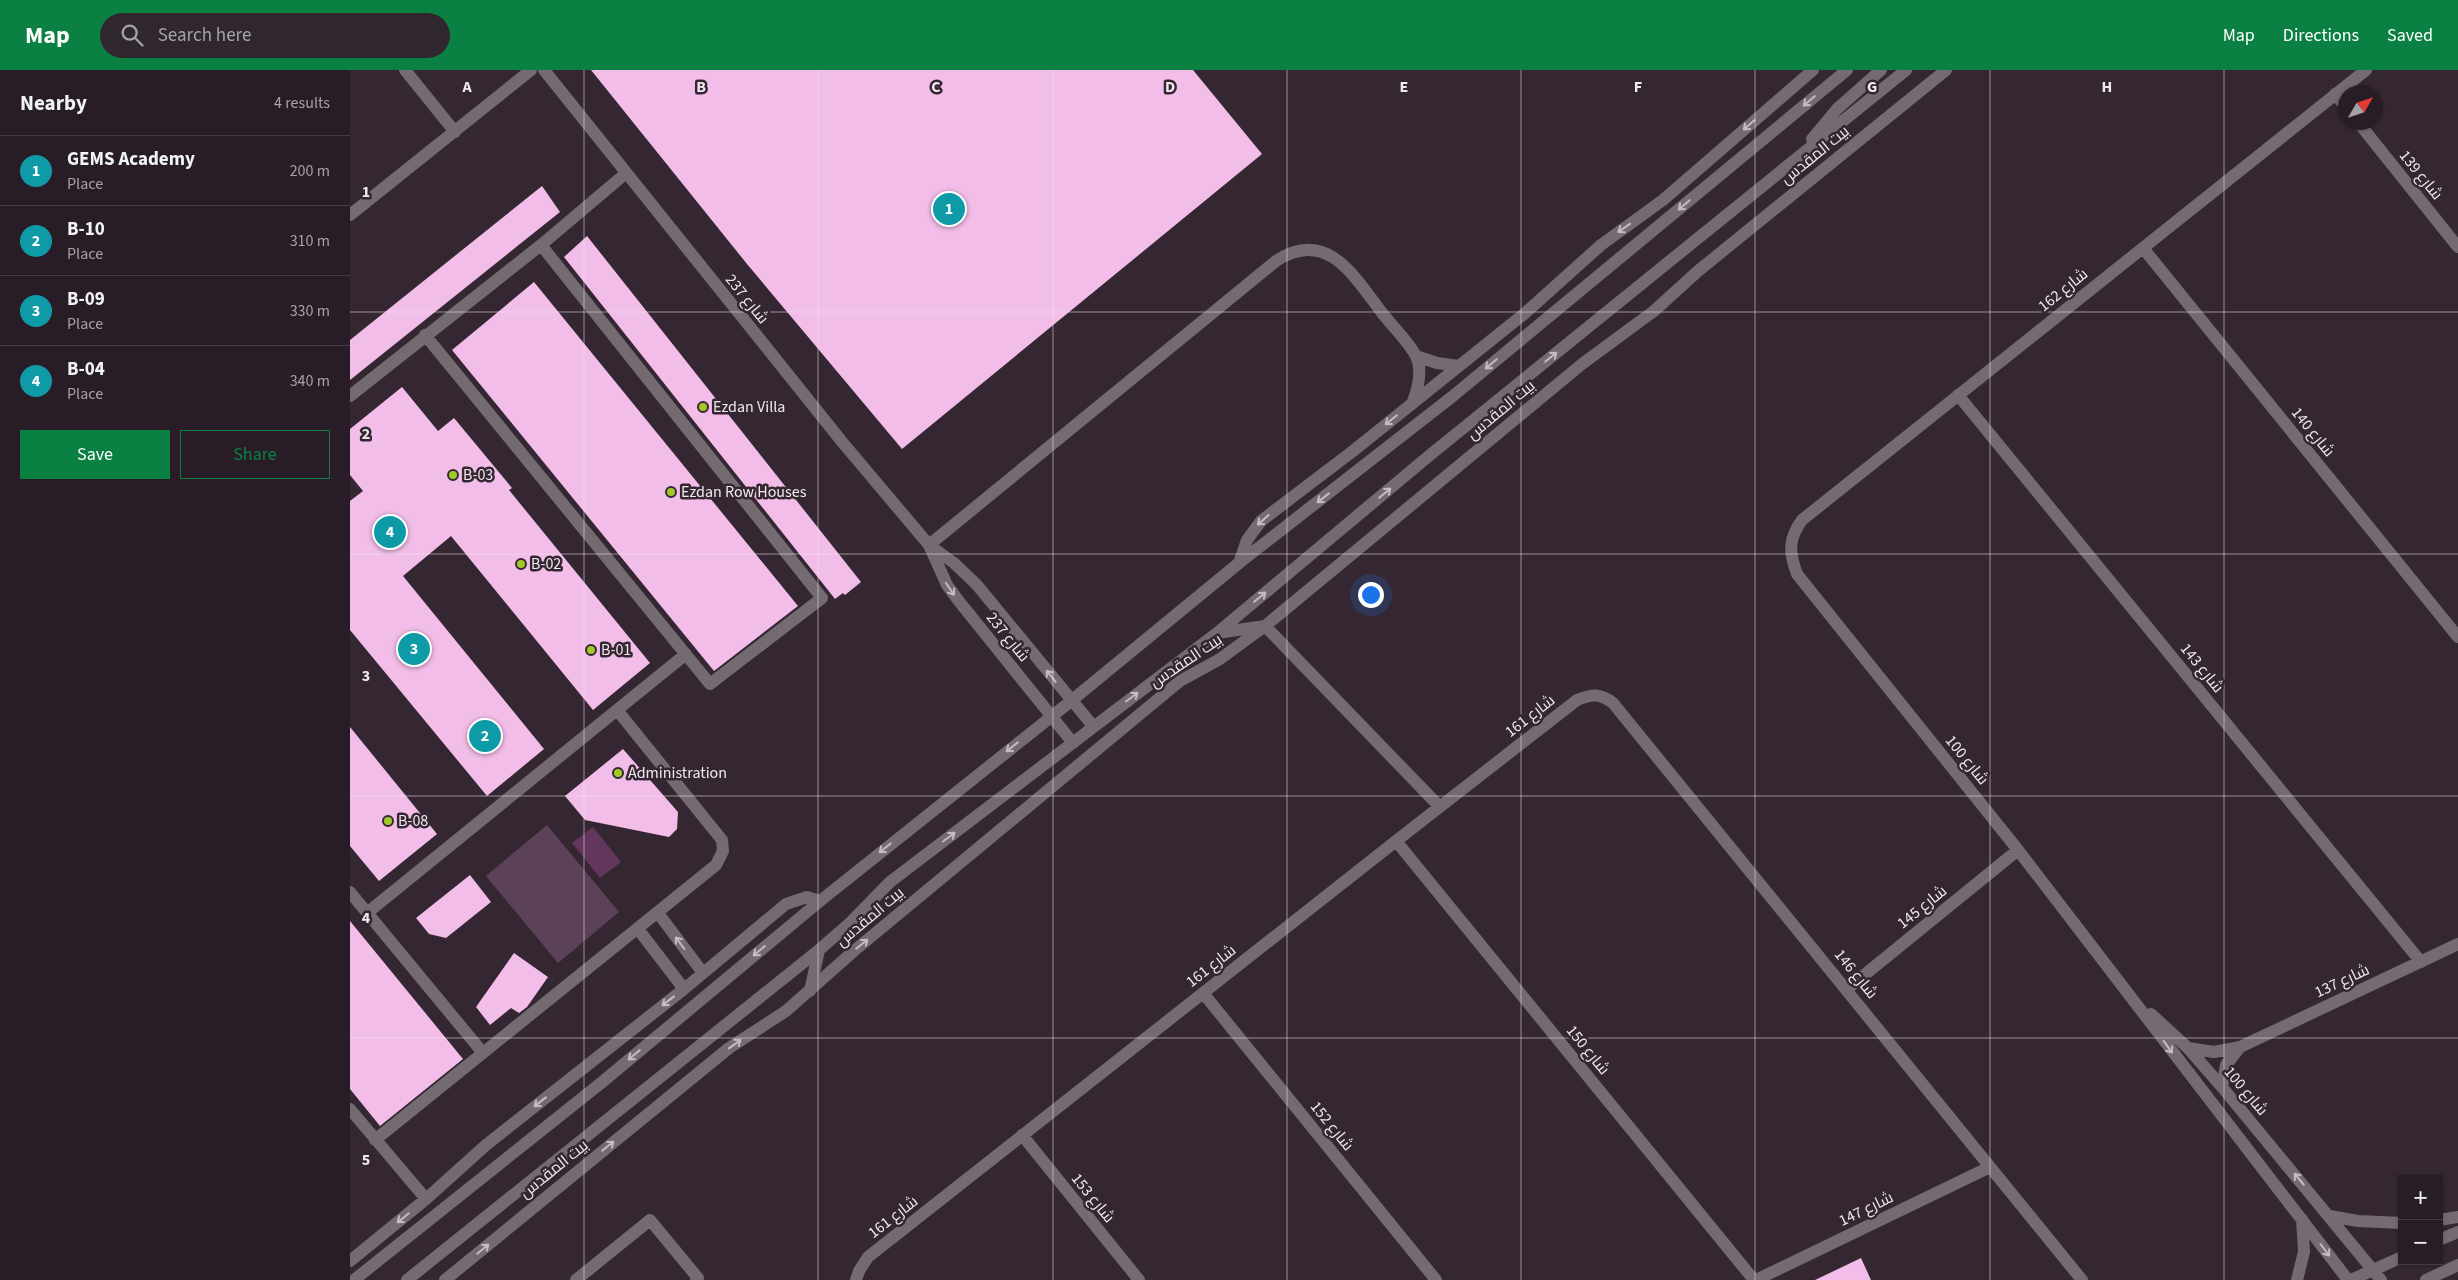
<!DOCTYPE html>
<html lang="en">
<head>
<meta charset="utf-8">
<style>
  body { margin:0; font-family:"Source Sans 3",Cairo,sans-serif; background:#30262e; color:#f1f3f6 }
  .controls { position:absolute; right:15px; bottom:15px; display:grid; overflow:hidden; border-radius:0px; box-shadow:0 1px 4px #0004 }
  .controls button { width:45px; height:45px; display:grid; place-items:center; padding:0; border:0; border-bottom:1px solid #443b43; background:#281d26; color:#f1f3f6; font:25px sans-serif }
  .compass { position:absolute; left:1988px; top:15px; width:45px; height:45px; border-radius:50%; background:#281d26; box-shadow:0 1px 4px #0004; rotate:51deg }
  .you { position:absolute; left:1020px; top:524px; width:18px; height:18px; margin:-12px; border:4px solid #fff; border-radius:50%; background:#1a73e8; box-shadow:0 0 0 8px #1a73e833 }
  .badge { display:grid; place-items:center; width:32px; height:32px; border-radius:50%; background:#0b8043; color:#fff; font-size:16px; font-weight:700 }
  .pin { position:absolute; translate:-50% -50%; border:2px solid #fff; box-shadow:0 1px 5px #0006 }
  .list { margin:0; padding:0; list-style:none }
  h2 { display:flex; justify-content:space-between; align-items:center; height:65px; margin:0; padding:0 20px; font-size:21px }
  h2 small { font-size:16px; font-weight:400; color:#a5a2a7 }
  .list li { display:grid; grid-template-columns:32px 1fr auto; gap:15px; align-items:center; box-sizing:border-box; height:70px; padding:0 20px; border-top:1px solid #443b43 }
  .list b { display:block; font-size:19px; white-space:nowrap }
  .list p { margin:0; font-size:16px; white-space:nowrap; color:#a5a2a7 }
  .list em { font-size:16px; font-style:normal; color:#a5a2a7 }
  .actions { display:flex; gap:10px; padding:15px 20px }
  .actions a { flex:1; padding:11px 0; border:1px solid #0b8043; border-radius:0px; text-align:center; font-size:18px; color:#0b8043 }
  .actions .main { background:#0b8043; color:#fff }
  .icon { flex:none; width:28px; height:28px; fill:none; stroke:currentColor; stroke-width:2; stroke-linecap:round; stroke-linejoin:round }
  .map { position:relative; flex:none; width:2108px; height:1210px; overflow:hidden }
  header { display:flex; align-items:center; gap:30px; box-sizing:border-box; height:70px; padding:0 25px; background:#0b8043; color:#fff }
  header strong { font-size:24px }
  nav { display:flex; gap:28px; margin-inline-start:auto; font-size:18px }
  .search { width:350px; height:45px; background:#30262e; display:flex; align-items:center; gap:12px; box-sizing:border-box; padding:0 18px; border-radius:28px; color:#a5a2a7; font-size:19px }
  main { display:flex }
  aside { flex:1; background:#281d26 }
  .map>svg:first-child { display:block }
  .green { fill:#5c4258 }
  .water { fill:#63375d }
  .building { fill:#f2bde8 }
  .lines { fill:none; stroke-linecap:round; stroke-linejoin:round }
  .minor { stroke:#736b71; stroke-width:12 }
  .tertiary { stroke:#736b71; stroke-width:12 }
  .oneway { stroke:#c5bcc3 }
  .grid { fill:none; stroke:#f1e7ef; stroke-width:1; stroke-opacity:0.55 }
  .poi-dot { fill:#a3c926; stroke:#352732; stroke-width:2 }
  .labels { text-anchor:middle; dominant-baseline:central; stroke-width:5; stroke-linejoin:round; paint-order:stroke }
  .street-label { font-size:16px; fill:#f1e7ef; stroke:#352732 }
  .poi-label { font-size:16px; fill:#f1e7ef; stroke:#352732; text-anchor:start }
  .grid-label { font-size:16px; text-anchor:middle; font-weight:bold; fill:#f1e7ef; stroke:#352732; stroke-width:5; stroke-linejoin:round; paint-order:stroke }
</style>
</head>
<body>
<header>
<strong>Map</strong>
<div class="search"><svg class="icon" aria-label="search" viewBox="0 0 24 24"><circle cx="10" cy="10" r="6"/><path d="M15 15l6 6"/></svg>Search here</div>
<nav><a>Map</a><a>Directions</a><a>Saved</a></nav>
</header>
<main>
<aside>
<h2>Nearby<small>4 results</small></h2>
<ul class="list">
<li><span class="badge" style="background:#0f9aa8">1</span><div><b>GEMS Academy</b><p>Place</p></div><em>200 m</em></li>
<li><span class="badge" style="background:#0f9aa8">2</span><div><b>B-10</b><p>Place</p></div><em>310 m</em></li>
<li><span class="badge" style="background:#0f9aa8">3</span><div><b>B-09</b><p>Place</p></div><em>330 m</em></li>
<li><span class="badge" style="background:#0f9aa8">4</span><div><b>B-04</b><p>Place</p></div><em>340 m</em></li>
</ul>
<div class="actions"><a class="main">Save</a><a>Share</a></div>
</aside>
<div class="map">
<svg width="2108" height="1210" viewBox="0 0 2108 1210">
  <rect width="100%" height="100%" fill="#352732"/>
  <path class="green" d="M197 755 269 842 208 893 136 806Z"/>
  <path class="water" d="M243 757 271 792 250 808 222 773Z"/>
  <path class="building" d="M241 0H843L912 84 552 379 397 194Z
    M192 116 210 142 0 310V270Z
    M237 166 511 512 495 525 493 523 485 529 214 187Z
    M184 212 448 536 364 601 102 280Z
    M52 317 88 361 104 348 162 418 159 420 300 593 243 640 101 466 53 506 194 679 137 726 0 560V431L13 421 0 405V359Z
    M0 657 87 764 29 811 0 776Z
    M273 679 328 742 327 759 319 767 235 750 215 726Z
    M120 805 141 832 96 868 79 864 66 848Z
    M0 851 113 989 30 1056 0 1019Z
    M164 883 198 907 177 937 169 943 161 938 140 955 126 937Z
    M1511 1188 1521 1210H1465Z"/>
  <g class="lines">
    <path class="minor" d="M55 0 105 62
      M1985 24 1996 37
      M2008 52 2108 177
      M0 145 181 0
      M1793 178 2108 567
      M75 265 360 614 472 528 191 175
      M1066 286 1087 293 1109 296
      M1608 325 2071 892
      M0 326 191 175 275 104
      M579 475 926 191C978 157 1005 208 1033 244 1043 257 1058 271 1066 286 1073 301 1068 319 1062 334
      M889 493 897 470 911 451 1003 381 1174 244 1251 175 1313 130 1463 0
      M915 556 1089 736
      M1046 771 1404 1210
      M0 822 133 983
      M17 843 336 584
      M308 843 353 903
      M288 859 334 919
      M1497 919 1668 780
      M853 923 1086 1210
      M1801 944 1838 978 1872 1017 2031 1210
      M1838 978 1864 982 1890 977 2108 874
      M1872 1017 1876 995 1890 977
      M0 1039 76 1129
      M672 1065 789 1210
      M25 1070 366 795 373 781 372 770 267 640
      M1980 1146 2008 1151 2052 1153
      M2089 1150 2108 1147
      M2089 1170 2108 1162
      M0 1191 76 1129 136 1075 334 919 436 834 457 827 470 831
      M95 1210 379 978 436 941 505 880 830 611 870 589 915 556 1232 294 1304 241 1348 201 1596 0
      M226 1210 300 1150 348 1208 346 1210
      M506 1210 509 1201 518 1187 1046 771 1227 630C1242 624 1250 623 1263 633L1732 1210
      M1406 1210 1640 1097
      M1947 1210 1954 1182 1952 1149
      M1998 1210 1668 780 1447 504C1439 483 1438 469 1452 450L2016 0
      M2001 1210 2052 1187
      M2076 1210 2108 1195"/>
    <path class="tertiary" d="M194 0 493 373 579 475 604 493 627 515 743 656
      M1462 69 1487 39 1531 0
      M579 475 597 515 608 530 723 673
      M867 563 915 556
      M460 921 469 880
      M4 1210 251 1013 470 831 721 631 889 493 1103 326 1497 0
      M57 1210 469 880 501 852 540 812 867 563 1080 385 1556 0"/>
  </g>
  <defs><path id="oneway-shaft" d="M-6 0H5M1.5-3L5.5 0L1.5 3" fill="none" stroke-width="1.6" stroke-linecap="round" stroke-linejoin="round" transform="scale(1.25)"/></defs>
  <g class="oneway">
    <use href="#oneway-shaft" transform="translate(1459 31) rotate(140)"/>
    <use href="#oneway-shaft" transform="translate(1399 55) rotate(139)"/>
    <use href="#oneway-shaft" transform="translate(1334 135) rotate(140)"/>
    <use href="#oneway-shaft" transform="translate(1274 158) rotate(145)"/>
    <use href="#oneway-shaft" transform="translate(1201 287) rotate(-39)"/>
    <use href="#oneway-shaft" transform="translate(1141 294) rotate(140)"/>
    <use href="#oneway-shaft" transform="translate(1041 350) rotate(141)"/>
    <use href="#oneway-shaft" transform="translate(1035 423) rotate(-40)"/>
    <use href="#oneway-shaft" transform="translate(973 428) rotate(142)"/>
    <use href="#oneway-shaft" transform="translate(913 450) rotate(138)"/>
    <use href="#oneway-shaft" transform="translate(600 519) rotate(56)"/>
    <use href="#oneway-shaft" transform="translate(910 527) rotate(-40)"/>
    <use href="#oneway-shaft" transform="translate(701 606) rotate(-129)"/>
    <use href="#oneway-shaft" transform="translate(782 627) rotate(-37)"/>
    <use href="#oneway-shaft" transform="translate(662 677) rotate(141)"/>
    <use href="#oneway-shaft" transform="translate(599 767) rotate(-37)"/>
    <use href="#oneway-shaft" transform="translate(535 778) rotate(141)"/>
    <use href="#oneway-shaft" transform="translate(330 873) rotate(-127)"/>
    <use href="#oneway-shaft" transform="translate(512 874) rotate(-39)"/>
    <use href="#oneway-shaft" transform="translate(409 881) rotate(140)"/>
    <use href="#oneway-shaft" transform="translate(318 931) rotate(142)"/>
    <use href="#oneway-shaft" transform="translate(385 974) rotate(-36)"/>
    <use href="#oneway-shaft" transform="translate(1818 977) rotate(54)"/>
    <use href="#oneway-shaft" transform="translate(284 985) rotate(140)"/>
    <use href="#oneway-shaft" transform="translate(190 1032) rotate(142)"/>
    <use href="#oneway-shaft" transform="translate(258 1076) rotate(-39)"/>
    <use href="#oneway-shaft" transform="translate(1949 1109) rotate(-130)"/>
    <use href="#oneway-shaft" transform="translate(53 1148) rotate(141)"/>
    <use href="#oneway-shaft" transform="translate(133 1179) rotate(-39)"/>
    <use href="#oneway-shaft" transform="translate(1975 1180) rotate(53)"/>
  </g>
  <path class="grid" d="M234 0V1210M468 0V1210M703 0V1210M937 0V1210M1171 0V1210M1405 0V1210M1640 0V1210M1874 0V1210M0 242H2108M0 484H2108M0 726H2108M0 968H2108"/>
  <g class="poi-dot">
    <circle cx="353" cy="337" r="5"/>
    <circle cx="103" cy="405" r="5"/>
    <circle cx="321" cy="422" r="5"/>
    <circle cx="171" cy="494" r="5"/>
    <circle cx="241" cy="580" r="5"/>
    <circle cx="268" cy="703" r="5"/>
    <circle cx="38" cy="751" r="5"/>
  </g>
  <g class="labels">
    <g class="street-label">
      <text transform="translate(1465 85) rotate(-39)">بيت المقدس</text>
      <text transform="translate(2071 105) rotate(51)">شارع 139</text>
      <text transform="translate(1713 220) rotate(-39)">شارع 162</text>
      <text transform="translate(397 229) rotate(51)">شارع 237</text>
      <text transform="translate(1151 340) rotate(-40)">بيت المقدس</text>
      <text transform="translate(1963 362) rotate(51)">شارع 140</text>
      <text transform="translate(658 567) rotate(51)">شارع 237</text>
      <text transform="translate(836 591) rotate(-34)">بيت المقدس</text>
      <text transform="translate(1852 598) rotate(51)">شارع 143</text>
      <text transform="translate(1180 646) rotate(-38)">شارع 161</text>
      <text transform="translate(1617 690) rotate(51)">شارع 100</text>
      <text transform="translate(1572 837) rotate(-39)">شارع 145</text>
      <text transform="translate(520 847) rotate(-40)">بيت المقدس</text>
      <text transform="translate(861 896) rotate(-38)">شارع 161</text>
      <text transform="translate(1506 904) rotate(51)">شارع 146</text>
      <text transform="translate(1992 911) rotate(-25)">شارع 137</text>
      <text transform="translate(1238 980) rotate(51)">شارع 150</text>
      <text transform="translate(1896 1021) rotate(50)">شارع 100</text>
      <text transform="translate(982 1056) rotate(51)">شارع 152</text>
      <text transform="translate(204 1099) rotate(-39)">بيت المقدس</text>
      <text transform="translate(743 1128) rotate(51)">شارع 153</text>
      <text transform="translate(1516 1139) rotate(-26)">شارع 147</text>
      <text transform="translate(543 1147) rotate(-38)">شارع 161</text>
    </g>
    <g class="poi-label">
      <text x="363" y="337">Ezdan Villa</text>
      <text x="113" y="405">B-03</text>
      <text x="331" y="422">Ezdan Row Houses</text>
      <text x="181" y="494">B-02</text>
      <text x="251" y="580">B-01</text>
      <text x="278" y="703">Administration</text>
      <text x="48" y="751">B-08</text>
    </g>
  </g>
  <g class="grid-label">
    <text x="117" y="22">A</text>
    <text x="351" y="22">B</text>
    <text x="586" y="22">C</text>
    <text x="820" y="22">D</text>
    <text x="1054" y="22">E</text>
    <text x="1288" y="22">F</text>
    <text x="1522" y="22">G</text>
    <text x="1757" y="22">H</text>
    <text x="16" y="127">1</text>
    <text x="16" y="369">2</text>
    <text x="16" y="611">3</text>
    <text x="16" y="853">4</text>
    <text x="16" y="1095">5</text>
  </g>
</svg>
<div class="controls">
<button>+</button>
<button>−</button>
</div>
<svg class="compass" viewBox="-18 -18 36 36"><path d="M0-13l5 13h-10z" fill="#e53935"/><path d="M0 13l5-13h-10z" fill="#a5a2a7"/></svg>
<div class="you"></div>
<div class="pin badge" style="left:599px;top:139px;background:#0f9aa8">1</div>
<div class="pin badge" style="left:135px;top:666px;background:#0f9aa8">2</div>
<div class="pin badge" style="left:64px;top:579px;background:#0f9aa8">3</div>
<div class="pin badge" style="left:40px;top:462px;background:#0f9aa8">4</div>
</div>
</main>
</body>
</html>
